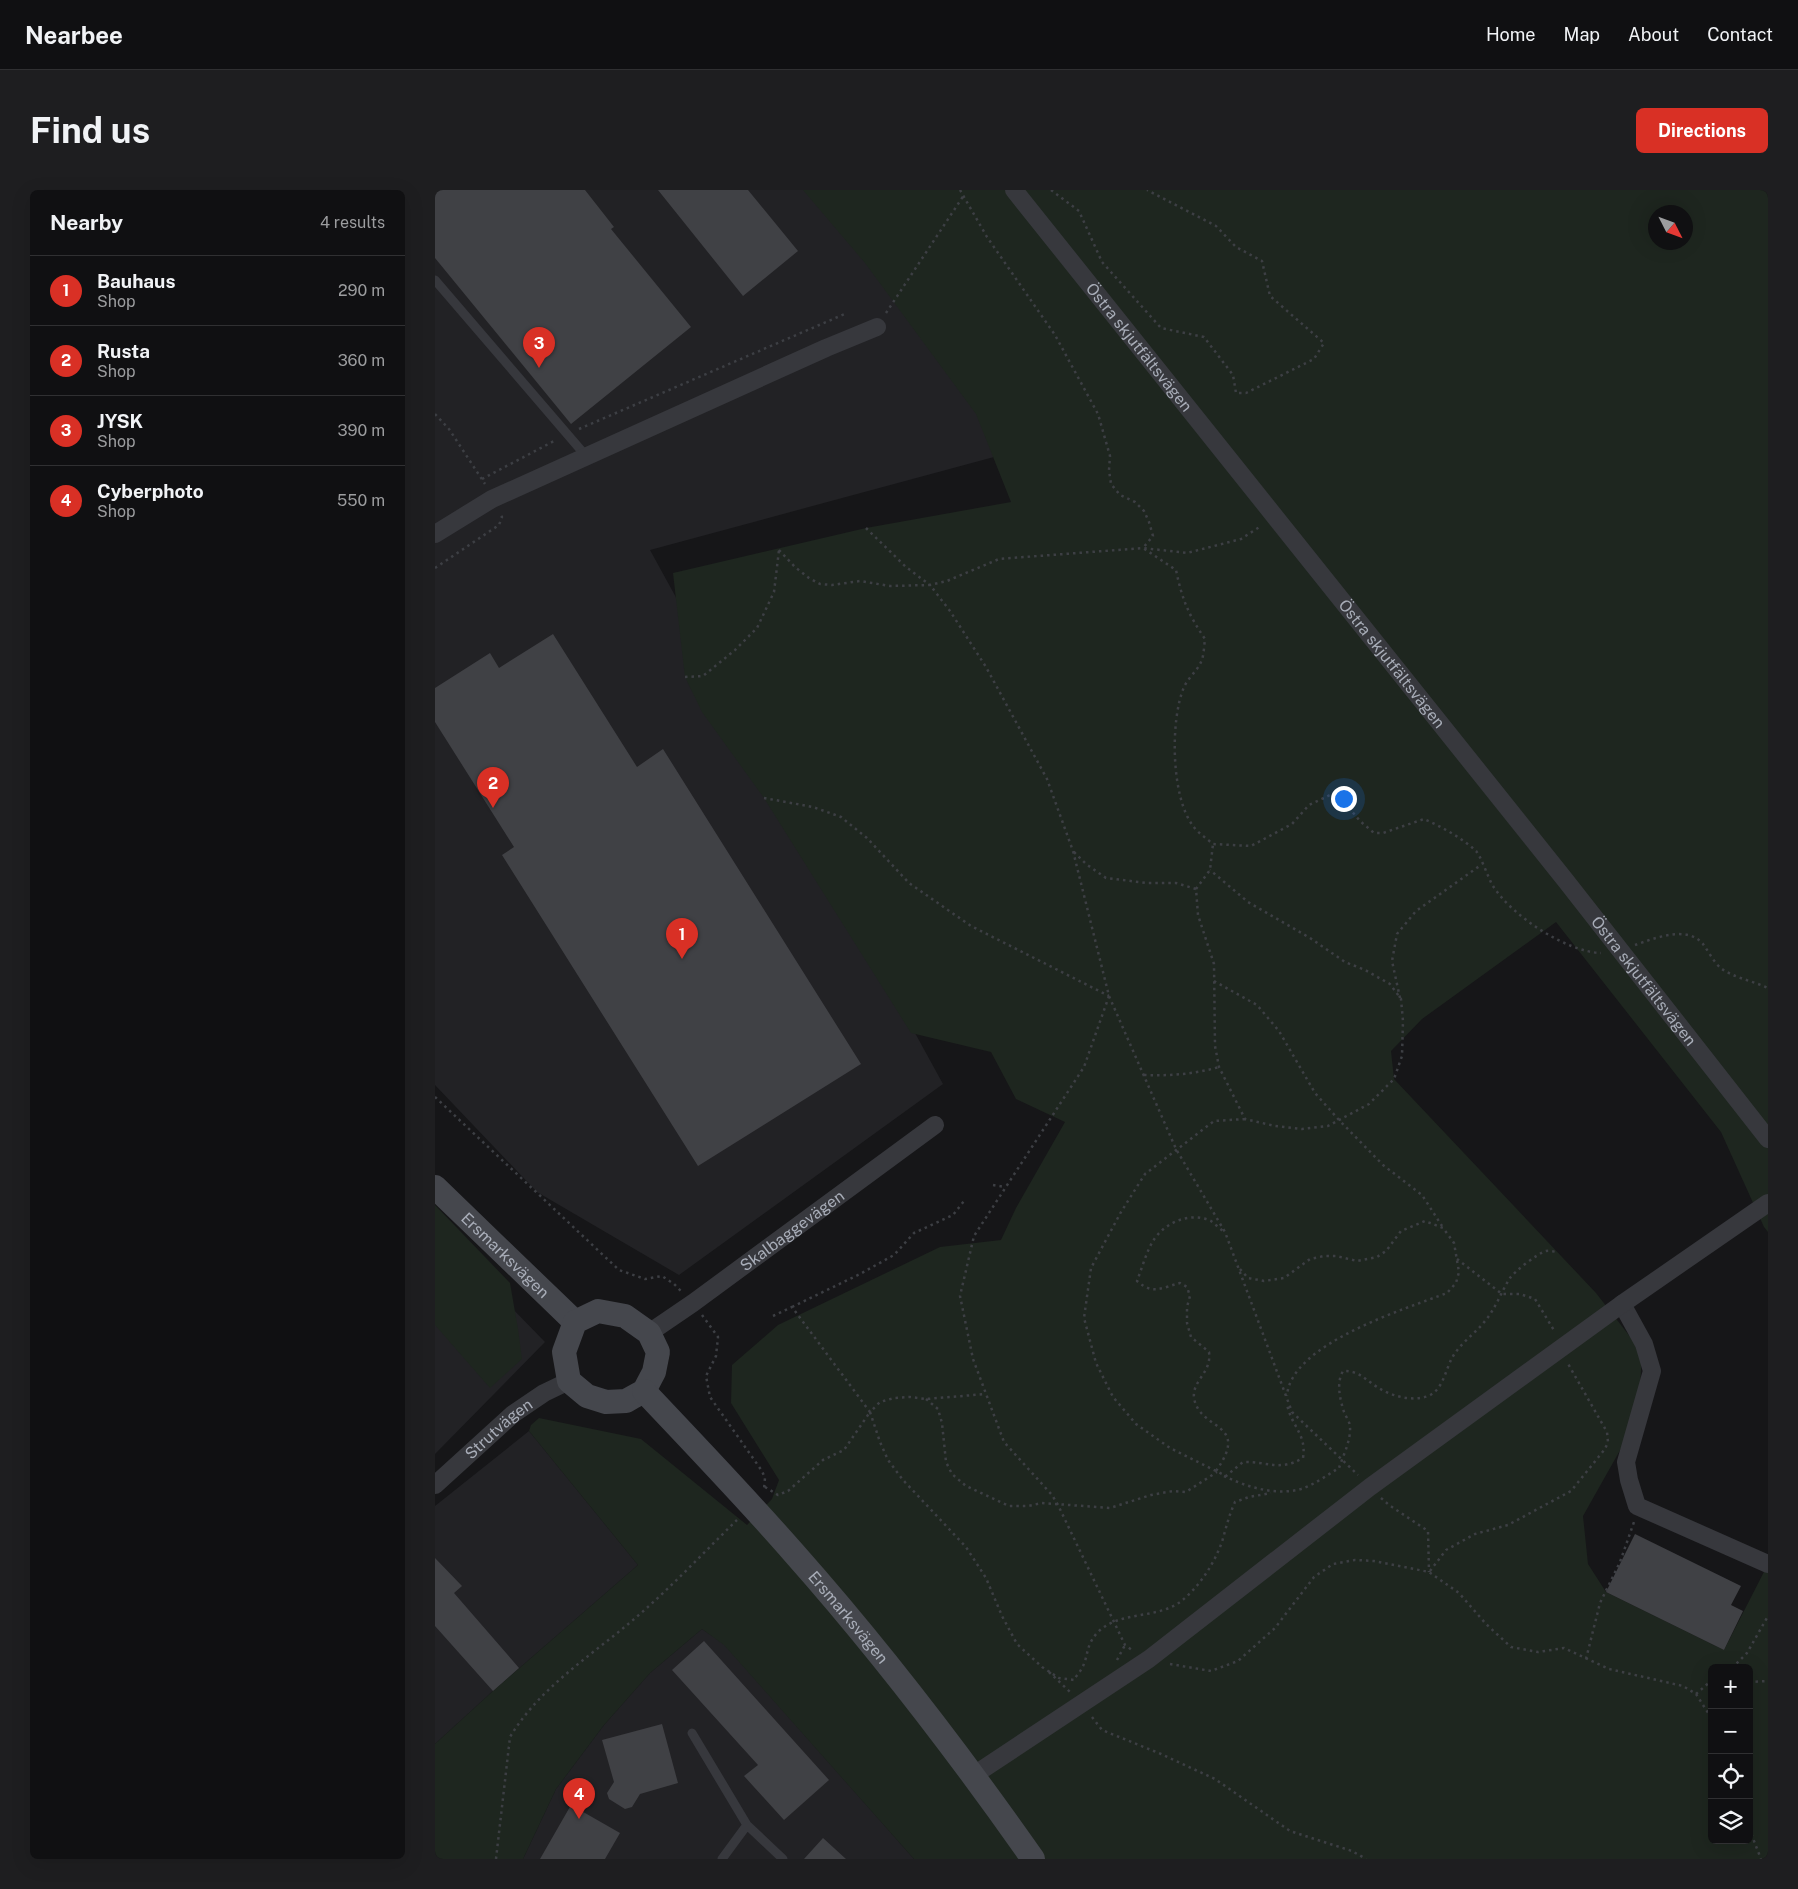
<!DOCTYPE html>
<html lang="en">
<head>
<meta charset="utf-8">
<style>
  body { margin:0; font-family:"Public Sans",sans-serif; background:#1e1e20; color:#f1f3f6 }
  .controls { position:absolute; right:15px; bottom:15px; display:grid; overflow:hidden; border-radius:8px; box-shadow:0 5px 20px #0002 }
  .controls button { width:45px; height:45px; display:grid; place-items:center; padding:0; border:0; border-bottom:1px solid #303032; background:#101012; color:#f1f3f6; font:25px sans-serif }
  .compass { position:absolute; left:1213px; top:15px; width:45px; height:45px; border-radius:50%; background:#101012; box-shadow:0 5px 20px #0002; rotate:132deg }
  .you { position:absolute; left:908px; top:608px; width:18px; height:18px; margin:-12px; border:4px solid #fff; border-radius:50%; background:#1a73e8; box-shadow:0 0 0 8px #1a73e833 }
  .badge { display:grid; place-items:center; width:32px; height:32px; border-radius:50%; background:#d93025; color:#fff; font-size:16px; font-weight:700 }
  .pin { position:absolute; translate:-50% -41px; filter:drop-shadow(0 1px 2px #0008) }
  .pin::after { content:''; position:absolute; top:26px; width:18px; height:15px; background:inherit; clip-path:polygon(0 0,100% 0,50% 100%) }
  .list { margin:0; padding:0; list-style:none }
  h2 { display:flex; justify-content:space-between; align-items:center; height:65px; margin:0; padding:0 20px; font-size:21px }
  h2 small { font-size:16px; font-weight:400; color:#9c9d9f }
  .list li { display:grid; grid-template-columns:32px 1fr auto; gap:15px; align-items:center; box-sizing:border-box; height:70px; padding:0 20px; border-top:1px solid #303032 }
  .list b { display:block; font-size:19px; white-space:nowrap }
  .list p { margin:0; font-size:16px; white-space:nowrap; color:#9c9d9f }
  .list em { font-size:16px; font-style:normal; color:#9c9d9f }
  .icon { flex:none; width:28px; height:28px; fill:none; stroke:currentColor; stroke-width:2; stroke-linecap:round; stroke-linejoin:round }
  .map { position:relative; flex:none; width:1333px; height:1669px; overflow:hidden; border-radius:8px }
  header { display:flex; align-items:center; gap:30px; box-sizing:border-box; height:70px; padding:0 25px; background:#101012; border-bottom:1px solid #303032 }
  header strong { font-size:24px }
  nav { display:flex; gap:28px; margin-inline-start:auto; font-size:18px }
  .intro { display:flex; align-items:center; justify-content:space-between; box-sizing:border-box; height:120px; padding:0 30px }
  h1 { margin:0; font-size:35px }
  .button { padding:12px 22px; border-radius:8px; background:#d93025; color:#fff; font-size:18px; font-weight:700 }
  main { display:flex; gap:30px; padding:0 30px }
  aside { flex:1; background:#101012; border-radius:8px; box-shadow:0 5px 20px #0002 }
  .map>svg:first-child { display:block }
  .built { fill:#222225 }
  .green { fill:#1e261f; fill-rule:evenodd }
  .building { fill:#404145 }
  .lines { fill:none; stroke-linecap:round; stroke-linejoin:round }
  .path { stroke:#3d3f44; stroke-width:2.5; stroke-dasharray:2.5 4; stroke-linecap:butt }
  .service { stroke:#37383d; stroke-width:9 }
  .minor { stroke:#37383d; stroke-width:18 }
  .secondary { stroke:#45474d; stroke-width:24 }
  .labels { text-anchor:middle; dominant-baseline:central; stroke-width:5; stroke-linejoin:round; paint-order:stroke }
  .street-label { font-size:16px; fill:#a8adb8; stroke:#111113 }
</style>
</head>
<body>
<header>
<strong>Nearbee</strong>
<nav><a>Home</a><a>Map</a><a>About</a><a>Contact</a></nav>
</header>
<div class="intro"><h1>Find us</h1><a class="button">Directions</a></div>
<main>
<aside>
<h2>Nearby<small>4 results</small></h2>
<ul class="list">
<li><span class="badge">1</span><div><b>Bauhaus</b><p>Shop</p></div><em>290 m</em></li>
<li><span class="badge">2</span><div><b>Rusta</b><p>Shop</p></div><em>360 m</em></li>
<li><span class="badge">3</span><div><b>JYSK</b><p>Shop</p></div><em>390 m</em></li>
<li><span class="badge">4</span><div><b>Cyberphoto</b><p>Shop</p></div><em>550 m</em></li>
</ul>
</aside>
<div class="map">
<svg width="1333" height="1669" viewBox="0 0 1333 1669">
  <rect width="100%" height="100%" fill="#161618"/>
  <path class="built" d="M0 0H461L614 252 215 360 508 894 244 1085 102 1002 0 895Z
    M0 1039 110 1152 0 1264Z
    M94 1241 203 1375 58 1501 0 1554V1316Z
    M267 1439 289 1454 479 1669H88L121 1599 169 1535 215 1483Z"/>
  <path class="green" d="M368 0H1333V1042L1329 1037 1286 942 1121 732 987 829 956 861 959 889 1161 1103 1207 1162 1205 1198 1188 1255 1148 1326 1153 1374 1171 1402 1289 1460 1333 1374V1669H479L289 1455 267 1439 215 1483 169 1535 121 1599 88 1669H0V1554L58 1501 203 1375 94 1241 96 1235 104 1228 206 1249 312 1335 337 1309 344 1290 296 1213 297 1175 343 1135 505 1057 566 1050 581 1018 630 932 581 909 556 862 476 843 329 608 267 522 250 487 238 383 431 338 576 312 541 224 430 73ZM1220 22H1250V52H1220ZM1277 1478H1314V1650H1277Z
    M0 1015 75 1093 83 1139 87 1169 55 1198 0 1135Z"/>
  <path class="building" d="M0 0H150L179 37 176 39 256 137 136 234 0 68Z
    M223 0H313L363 61 308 106Z
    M118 444 202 577 228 559 426 874 263 976 67 665 79 657 0 532V498L55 463 64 478Z
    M1200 1344 1306 1396 1296 1415 1308 1421 1289 1460 1171 1402Z
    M0 1368 27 1396 19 1403 84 1478 58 1501 0 1436Z
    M269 1451 394 1590 349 1630 309 1586 323 1575 237 1480Z
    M227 1534 243 1593 205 1604 197 1617 190 1619 174 1609 172 1603 179 1592 167 1550Z
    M136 1615 185 1643 170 1669H105Z
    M388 1648 411 1669H369Z"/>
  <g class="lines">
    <path class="path" d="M525 0 552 47 620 145 663 224 675 266 674 280 676 294 685 305 700 312 709 321 714 332 718 346 708 358 741 380C747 409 753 424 770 449 769 456 769 466 766 472 762 481 753 488 749 497 735 530 736 607 758 636 763 643 771 648 778 654L816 656 857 634 874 615 895 605 909 612 925 631 939 643H948L989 629C1007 637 1027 648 1041 661 1046 666 1053 688 1058 696 1076 725 1131 762 1166 763
      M616 0 644 21 667 72 726 138 769 147 798 185 801 203H811L879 169 889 153 835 106 827 71 801 57 781 36 712 0
      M451 123 529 5
      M0 224 14 239 50 294
      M144 239 412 123
      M47 289 121 250
      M431 338 471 377 495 395 512 391 564 369 708 358 752 363 806 349 826 336
      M344 360 360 377 374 388 385 394 397 395 425 391 455 396 495 395 515 421 551 477 612 589 638 661 674 806 741 959 790 1042 857 1222 923 1285
      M0 378 64 335 67 327 65 323
      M250 487 268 486 300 460 322 438 339 402 344 360
      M329 608 378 617 406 627 432 648 474 693 536 736 674 806
      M639 662 651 674 671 688 712 693H741L761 699 763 725 779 774 780 856 784 877 810 929 840 936 867 939 893 936 934 914 959 889 967 866 968 831 966 809 955 794 930 780 910 772 875 748 813 712 775 680
      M761 699 775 680 778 654
      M1200 755C1220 748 1252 735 1268 754 1274 762 1279 773 1287 779 1300 788 1318 791 1333 798
      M779 791 822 815 844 841 880 903 904 930 948 975 987 1005 1007 1036
      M674 806 649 877 539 1046 525 1106 538 1169 569 1252 617 1305 623 1315 690 1455 697 1460
      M965 808 957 771 962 744 981 721 1046 675
      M709 885C735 886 760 884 784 877
      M0 907 184 1080 210 1089 227 1086 239 1094 247 1102
      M810 929 779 931 710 984 686 1022 656 1078 649 1128 661 1173 678 1207 701 1234 735 1258 791 1286 808 1272C832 1271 844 1282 868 1268 872 1244 856 1236 852 1214
      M558 995 570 997
      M1022 1069 1067 1104H1085L1100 1109 1120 1142
      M805 1079 813 1088 829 1091 849 1088 875 1069 889 1066H901L922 1071 942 1067 951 1061 966 1041 990 1031 1008 1038 1019 1053 1024 1082 1021 1093 1012 1103C970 1119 855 1154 852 1206
      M357 1117 425 1084 459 1065 479 1043 518 1025 529 1011
      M267 1125 283 1147 281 1166 271 1186 275 1207 327 1281 330 1288 329 1299
      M338 1126 357 1117 435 1222 445 1212 459 1208 475 1207 491 1209 551 1204
      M491 1209 503 1219 507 1233 511 1272 517 1284 531 1296 574 1316H593L607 1313 675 1318 716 1305 738 1301 751 1302 782 1282
      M435 1222 445 1252 453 1270 468 1290 531 1357 551 1388 567 1426 582 1454 607 1477 624 1488 639 1490C641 1486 645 1482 647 1478 654 1465 650 1457 662 1443 686 1418 727 1432 752 1406 768 1391 779 1373 787 1352 791 1338 794 1325 800 1312L814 1307 836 1303
      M781 1281C816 1231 765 1242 759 1208 757 1190 777 1183 774 1162L756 1147 752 1133V1117L755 1106 752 1097 745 1093C726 1098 718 1105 702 1091 707 1078 711 1063 718 1051 729 1033 755 1021 776 1031 780 1034 784 1038 788 1041
      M789 1286C812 1297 840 1306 866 1299 879 1295 892 1285 904 1278 908 1266 916 1250 915 1237 915 1232 911 1227 909 1222 905 1209 901 1193 908 1181 923 1180 931 1190 942 1197 956 1206 977 1212 993 1206 1008 1200 1010 1181 1017 1168 1025 1153 1040 1144 1050 1131 1061 1118 1066 1102 1075 1088 1080 1081 1103 1063 1111 1061 1115 1060 1119 1062 1123 1062
      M330 1297 343 1305 353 1301 388 1270 409 1260 435 1222
      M946 1308 954 1315 993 1341 994 1382
      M995 1381 1011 1360 1040 1344 1073 1335 1136 1301 1170 1259 1173 1252 1172 1242 1132 1172
      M1151 1469 1165 1413 1185 1372 1199 1332
      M682 1470 690 1455
      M735 1474 776 1481 803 1471 840 1438 879 1387 898 1374 920 1370 939 1371 994 1382 1024 1403 1051 1434 1076 1457 1103 1462 1129 1458 1174 1479 1248 1496 1261 1504 1277 1529
      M1297 1478 1312 1463 1333 1426
      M614 1482 635 1502
      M1314 1492 1333 1491
      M1261 1504 1277 1490
      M657 1527 667 1540 726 1564 780 1589 855 1641 917 1661 931 1669
      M1314 1638 1326 1669
      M61 1669 75 1547C103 1500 151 1469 192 1435 232 1402 266 1365 302 1330"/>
    <path class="service" d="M0 90 151 266
      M257 1543 312 1635
      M287 1669 312 1635 348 1669"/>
    <g class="minor">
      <path id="s1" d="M579 0 1131 691 1333 949"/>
      <path d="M0 344 57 309 391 158 442 137"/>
      <path d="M1187 1114 1209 1154 1217 1181 1191 1272 1194 1290 1202 1316 1333 1374"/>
      <path id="s2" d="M214 1143 258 1113 500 935"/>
      <path id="s3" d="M0 1295 78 1224 109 1203 134 1191"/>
      <path d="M539 1585 714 1469 935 1297 1187 1114 1333 1013"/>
    </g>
    <g class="secondary">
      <path id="s4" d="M0 997 140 1132"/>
      <path d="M163 1121 190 1126 214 1143 223 1162 219 1182 209 1201 198 1207 191 1211 171 1212 152 1206 134 1191 129 1162 140 1132Z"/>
      <path id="s5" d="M209 1201C259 1254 310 1307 358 1362 444 1459 523 1562 598 1669"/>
    </g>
  </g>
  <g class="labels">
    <g class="street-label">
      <text stroke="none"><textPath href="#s1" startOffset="201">Östra skjutfältsvägen</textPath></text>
      <text stroke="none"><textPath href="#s1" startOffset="606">Östra skjutfältsvägen</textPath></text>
      <text stroke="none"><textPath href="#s1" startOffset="1011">Östra skjutfältsvägen</textPath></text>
      <text stroke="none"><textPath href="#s2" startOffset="176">Skalbaggevägen</textPath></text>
      <text stroke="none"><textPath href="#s4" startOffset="98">Ersmarksvägen</textPath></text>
      <text stroke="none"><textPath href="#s3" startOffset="85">Strutvägen</textPath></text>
      <text stroke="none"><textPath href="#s5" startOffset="305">Ersmarksvägen</textPath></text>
    </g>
  </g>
</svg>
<div class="controls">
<button>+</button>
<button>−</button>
<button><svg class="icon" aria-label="locate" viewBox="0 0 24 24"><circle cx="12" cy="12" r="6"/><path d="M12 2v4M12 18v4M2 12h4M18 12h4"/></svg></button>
<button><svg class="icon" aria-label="layers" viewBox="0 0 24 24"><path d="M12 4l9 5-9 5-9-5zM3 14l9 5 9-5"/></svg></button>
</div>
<svg class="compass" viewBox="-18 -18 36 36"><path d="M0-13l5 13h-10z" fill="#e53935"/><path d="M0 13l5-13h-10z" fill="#9c9d9f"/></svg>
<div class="you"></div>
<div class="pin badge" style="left:247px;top:769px">1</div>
<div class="pin badge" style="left:58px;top:618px">2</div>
<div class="pin badge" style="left:104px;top:178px">3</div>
<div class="pin badge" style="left:144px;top:1629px">4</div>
</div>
</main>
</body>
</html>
